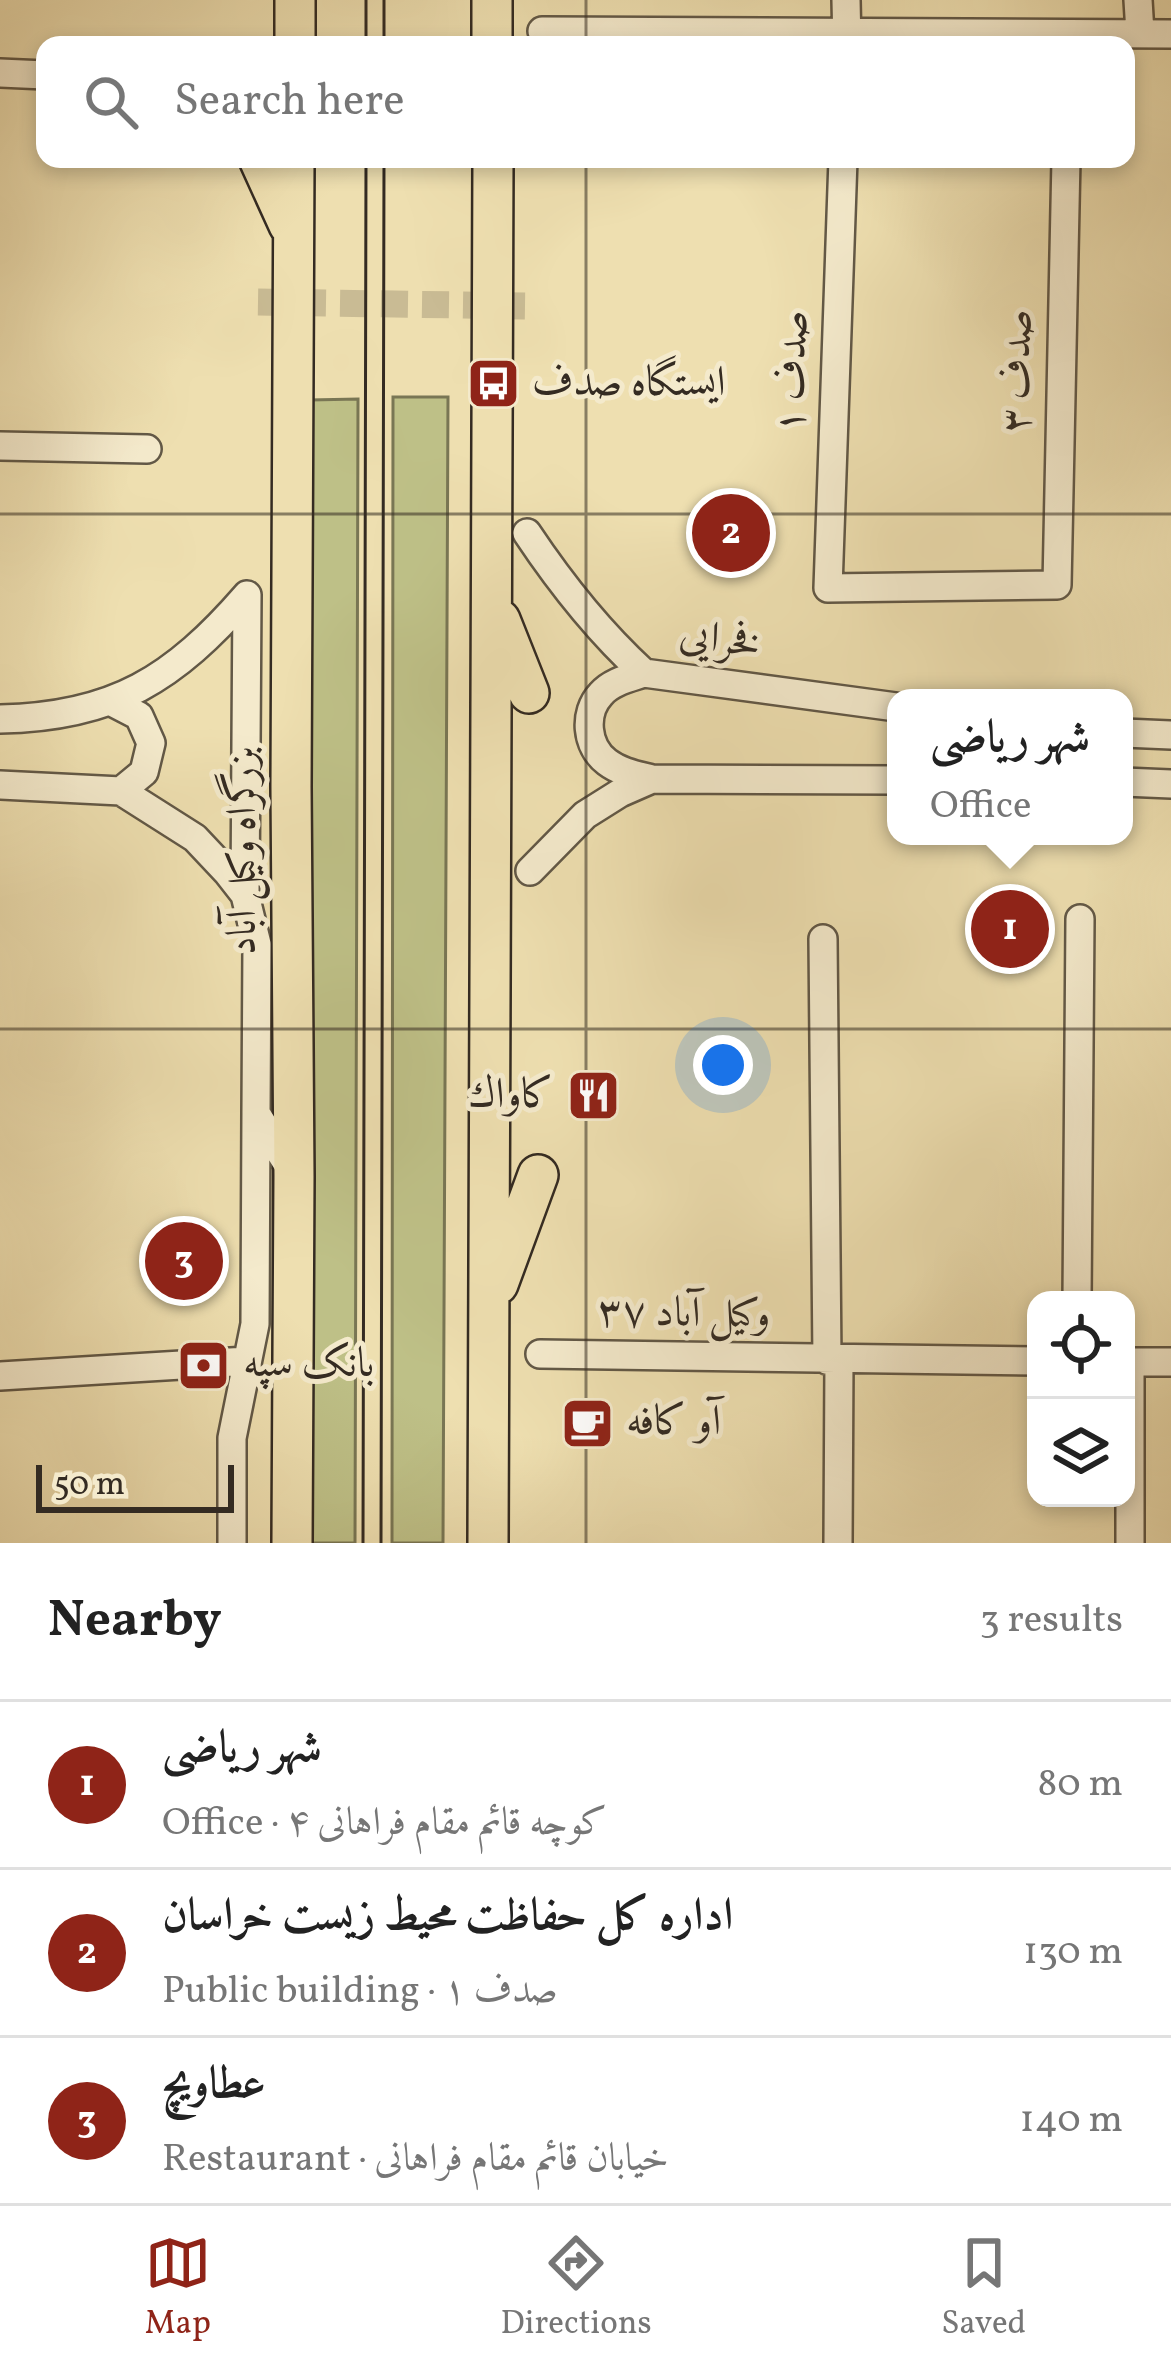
<!DOCTYPE html>
<html lang="en">
<head>
<meta charset="utf-8">
<style>
  body { margin:0; font-family:Vollkorn,Amiri,serif; background:#f6f6f6; color:#222 }
  .controls { position:absolute; right:36px; bottom:36px; display:grid; overflow:hidden; border-radius:24px; box-shadow:0 6px 18px #0003 }
  .controls button { width:108px; height:108px; display:grid; place-items:center; padding:0; border:0; border-bottom:3px solid #e0e0e0; background:#fff; color:#222; font:60px sans-serif }
  .scale { position:absolute; left:36px; bottom:30px; width:198px; box-sizing:border-box; padding-left:12px; border:6px solid #342b22; border-top:0; font-size:33px; line-height:42px; white-space:nowrap; color:#342b22; -webkit-text-stroke:9px #f4eacc; paint-order:stroke }
  .you { position:absolute; left:723px; top:1065px; width:42px; height:42px; margin:-30px; border:9px solid #fff; border-radius:50%; background:#1a73e8; box-shadow:0 0 0 18px #1a73e833 }
  .badge { display:grid; place-items:center; width:78px; height:78px; border-radius:50%; background:#8f2418; color:#fff; font-size:39px; font-weight:700 }
  .pin { position:absolute; translate:-50% -50%; border:6px solid #fff; box-shadow:0 3px 12px #0006 }
  .popup { position:absolute; left:887px; top:689px; width:246px; height:156px; box-sizing:border-box; display:grid; place-content:center; border-radius:24px; background:#fff; filter:drop-shadow(0 3px 9px #0005); font-size:39px; white-space:nowrap; color:#767676 }
  .popup b { font-size:45px; color:#222 }
  .popup::after { content:''; position:absolute; left:50%; top:100%; margin-left:-24px; border:24px solid transparent; border-top-color:#fff }
  .list { margin:0; padding:0; list-style:none }
  h2 { display:flex; justify-content:space-between; align-items:center; height:156px; margin:0; padding:0 48px; font-size:51px }
  h2 small { font-size:39px; font-weight:400; color:#767676 }
  .list li { display:grid; grid-template-columns:78px 1fr auto; gap:36px; align-items:center; box-sizing:border-box; height:168px; padding:0 48px; border-top:3px solid #e0e0e0 }
  .list b { display:block; font-size:45px; white-space:nowrap }
  .list p { margin:0; font-size:39px; white-space:nowrap; color:#767676 }
  .list em { font-size:39px; font-style:normal; color:#767676 }
  .icon { flex:none; width:66px; height:66px; fill:none; stroke:currentColor; stroke-width:2; stroke-linecap:round; stroke-linejoin:round }
  .map { position:relative; flex:none; width:1171px; height:1543px; overflow:hidden }
  .search { position:absolute; background:#fff; box-shadow:0 6px 18px #0003; left:36px; right:36px; top:36px; height:132px; display:flex; align-items:center; gap:30px; box-sizing:border-box; padding:0 42px; border-radius:24px; color:#767676; font-size:45px }
  .sheet { height:660px; background:#fff }
  nav { display:flex; justify-content:space-around; align-items:center; box-sizing:border-box; height:168px; border-top:3px solid #e0e0e0; background:#fff; font-size:33px; color:#767676 }
  nav a { display:grid; justify-items:center; gap:6px }
  nav .on { color:#8f2418 }
  .map>svg:first-child { display:block }
  .green { fill:#bec087; stroke:#797654; stroke-width:3 }
  .lines { fill:none; stroke-linecap:round; stroke-linejoin:round }
  .minor-tunnel { stroke:#c9bb94; stroke-width:27; stroke-dasharray:27 14; stroke-linecap:butt }
  .minor-casing { stroke:#625846; stroke-width:32 }
  .highway-casing { stroke:#342b22; stroke-width:44 }
  .minor { stroke:#f4eacc; stroke-width:27 }
  .highway { stroke:#eedfb0; stroke-width:39 }
  .tram { stroke:#342b22; stroke-width:3 }
  .grid { fill:none; stroke:#342b22; stroke-width:3; stroke-opacity:0.55 }
  .labels { text-anchor:middle; dominant-baseline:central; stroke-width:10; stroke-linejoin:round; paint-order:stroke }
  .street-label { font-size:42px; fill:#342b22; stroke:#f4eacc }
  .poi-label { font-size:42px; fill:#342b22; stroke:#f4eacc; text-anchor:start }
</style>
</head>
<body>
<div class="map">
<svg width="1171" height="1543" viewBox="0 0 1171 1543">
  <rect width="100%" height="100%" fill="#eedfb0"/>
  <filter id="stains"><feTurbulence type="fractalNoise" baseFrequency=".00167" numOctaves="4"/><feColorMatrix values="0 0 0 0 .2 0 0 0 0 .09 0 0 0 0 .02 0 0 0 .5 -.17"/></filter>
  <radialGradient id="worn" r=".72"><stop offset=".6" stop-color="#630" stop-opacity="0"/><stop offset="1" stop-color="#630" stop-opacity=".3"/></radialGradient>
  <path class="green" d="M393 397H448L443 1543H392Z
    M358 399 355 1543H307L310 400Z"/>
  <g class="lines">
    <path class="minor-tunnel" d="M258 302 525 306"/>
    <defs>
      <path id="minor" d="M846 0 847 45
        M1138 0 1140 33
        M542 31 1171 34
        M0 73 45 75
        M843 159 828 588 1057 585 1066 159
        M0 446 147 449
        M527 533C561 584 598 631 644 673L896 707
        M644 673C629 678 611 682 601 694 583 713 586 746 607 762 620 772 636 775 652 779
        M112 702 139 716 151 743 144 772 121 791
        M0 719C114 717 174 679 247 595
        M1124 733 1171 735
        M1124 782 1171 784
        M0 785 121 791 195 838 227 872 245 895 257 944 256 1113 291 1170
        M530 871 585 815 620 793 652 779 896 780
        M245 895 247 595
        M823 939 827 1360
        M1077 1300 1080 919
        M540 1354 1036 1361
        M1126 1362H1171
        M0 1376 247 1361
        M232 1543V1438L255 1324 256 1113
        M838 1543 839 1360
        M1130 1543V1362"/>
      <path id="highway" d="M492 0V45
        M295 45V0
        M259 159 289 225
        M500 620 529 693
        M498 1284 538 1175
        M292 1543 294 1176 291 787 294 159
        M488 1543 493 159"/>
    </defs>
    <use href="#minor" class="minor-casing"/>
    <use href="#highway" class="highway-casing"/>
    <use href="#minor" class="minor"/>
    <use href="#highway" class="highway"/>
    <path class="tram" d="M366 0V45
      M384 45V0
      M363 1543 366 159
      M381 1543 384 159"/>
  </g>
  <path class="grid" d="M586 0V45M586 159V1543M0 514H1171M0 1029H1171"/>
  <defs>
    <symbol id="bus-square" viewBox="-11 -11 22 22"><rect x="-9" y="-9" width="18" height="18" rx="4" fill="#8f2418" stroke="#f4eacc"/><path d="M-5-6H5V4H4V6H2V4H-2V6H-4V4H-5ZM-3.5-4V0h7V-4ZM-3.5 1.2v1.5H-2V1.2ZM2 1.2v1.5H3.5V1.2Z" fill="#fff"/></symbol>
    <symbol id="restaurant-square" viewBox="-11 -11 22 22"><rect x="-9" y="-9" width="18" height="18" rx="4" fill="#8f2418" stroke="#f4eacc"/><path d="M-5-6h1v4h1v-4h1v4h1v-4h1v5L-1.5 .5V6h-2V.5L-5-1ZM5-6V6H3V1.5H1.5Q1.5-4 5-6Z" fill="#fff"/></symbol>
    <symbol id="bank-square" viewBox="-11 -11 22 22"><rect x="-9" y="-9" width="18" height="18" rx="4" fill="#8f2418" stroke="#f4eacc"/><path d="M-6-4H6V4H-6ZM0-2.3a2.3 2.3 0 1 0 0 4.6a2.3 2.3 0 1 0 0-4.6Z" fill="#fff"/></symbol>
    <symbol id="cafe-square" viewBox="-11 -11 22 22"><rect x="-9" y="-9" width="18" height="18" rx="4" fill="#8f2418" stroke="#f4eacc"/><path d="M-5.5-4.5H6V0H3Q3 3.5 0 3.5H-2.5Q-5.5 3.5-5.5 0ZM3-3.2v2h1.7v-2ZM-6 4.5H4V6H-6Z" fill="#fff"/></symbol>
  </defs>
  <g fill-rule="evenodd">
    <use href="#bus-square" x="464" y="354" width="59" height="59"/>
    <use href="#restaurant-square" x="564" y="1066" width="59" height="59"/>
    <use href="#bank-square" x="174" y="1336" width="59" height="59"/>
    <use href="#cafe-square" x="558" y="1394" width="59" height="59"/>
  </g>
  <g class="labels">
    <g class="street-label">
      <text transform="translate(1019 371) rotate(-89)">صدف ۳</text>
      <text transform="translate(794 372) rotate(-88)">صدف ۱</text>
      <text transform="translate(720 641) rotate(8)">فخرایی</text>
      <text transform="translate(244 851) rotate(-90)">بزرگراه وکیل آباد</text>
      <text transform="translate(684 1315) rotate(1)">۳۷ وکیل آباد</text>
    </g>
    <g class="poi-label">
      <text x="532" y="384">ایستگاه صدف</text>
      <text x="554" y="1096" text-anchor="end">كاواك</text>
      <text x="243" y="1365">بانک سپه</text>
      <text x="626" y="1423">آو کافه</text>
    </g>
  </g>
  <rect width="100%" height="100%" filter="url(#stains)"/>
  <rect width="100%" height="100%" fill="url(#worn)"/>
</svg>
<div class="controls">
<button><svg class="icon" aria-label="locate" viewBox="0 0 24 24"><circle cx="12" cy="12" r="6"/><path d="M12 2v4M12 18v4M2 12h4M18 12h4"/></svg></button>
<button><svg class="icon" aria-label="layers" viewBox="0 0 24 24"><path d="M12 4l9 5-9 5-9-5zM3 14l9 5 9-5"/></svg></button>
</div>
<div class="scale">50 m</div>
<div class="you"></div>
<div class="pin badge" style="left:1010px;top:929px">1</div>
<div class="popup"><b>شهر ریاضی</b>Office</div>
<div class="pin badge" style="left:731px;top:533px">2</div>
<div class="pin badge" style="left:184px;top:1261px">3</div>
<div class="search"><svg class="icon" aria-label="search" viewBox="0 0 24 24"><circle cx="10" cy="10" r="6"/><path d="M15 15l6 6"/></svg>Search here</div>
</div>
<section class="sheet">
<h2>Nearby<small>3 results</small></h2>
<ul class="list">
<li><span class="badge">1</span><div><b>شهر ریاضی</b><p>Office · کوچه قائم مقام فراهانی ۴</p></div><em>80 m</em></li>
<li><span class="badge">2</span><div><b>اداره کل حفاظت محیط زیست خراسان</b><p>Public building · صدف ۱</p></div><em>130 m</em></li>
<li><span class="badge">3</span><div><b>عطاویچ</b><p>Restaurant · خیابان قائم مقام فراهانی</p></div><em>140 m</em></li>
</ul>
</section>
<nav>
<a class="on"><svg class="icon" aria-label="map" viewBox="0 0 24 24"><path d="M3 6l6-2 6 2 6-2v14l-6 2-6-2-6 2zM9 4v14M15 6v14"/></svg>Map</a>
<a><svg class="icon" aria-label="directions" viewBox="0 0 24 24"><path d="M12 3l9 9-9 9-9-9zM9 14v-3h6M13 9l2 2-2 2"/></svg>Directions</a>
<a><svg class="icon" aria-label="saved" viewBox="0 0 24 24"><path d="M7 4h10v16l-5-4-5 4z"/></svg>Saved</a>
</nav>
</body>
</html>
